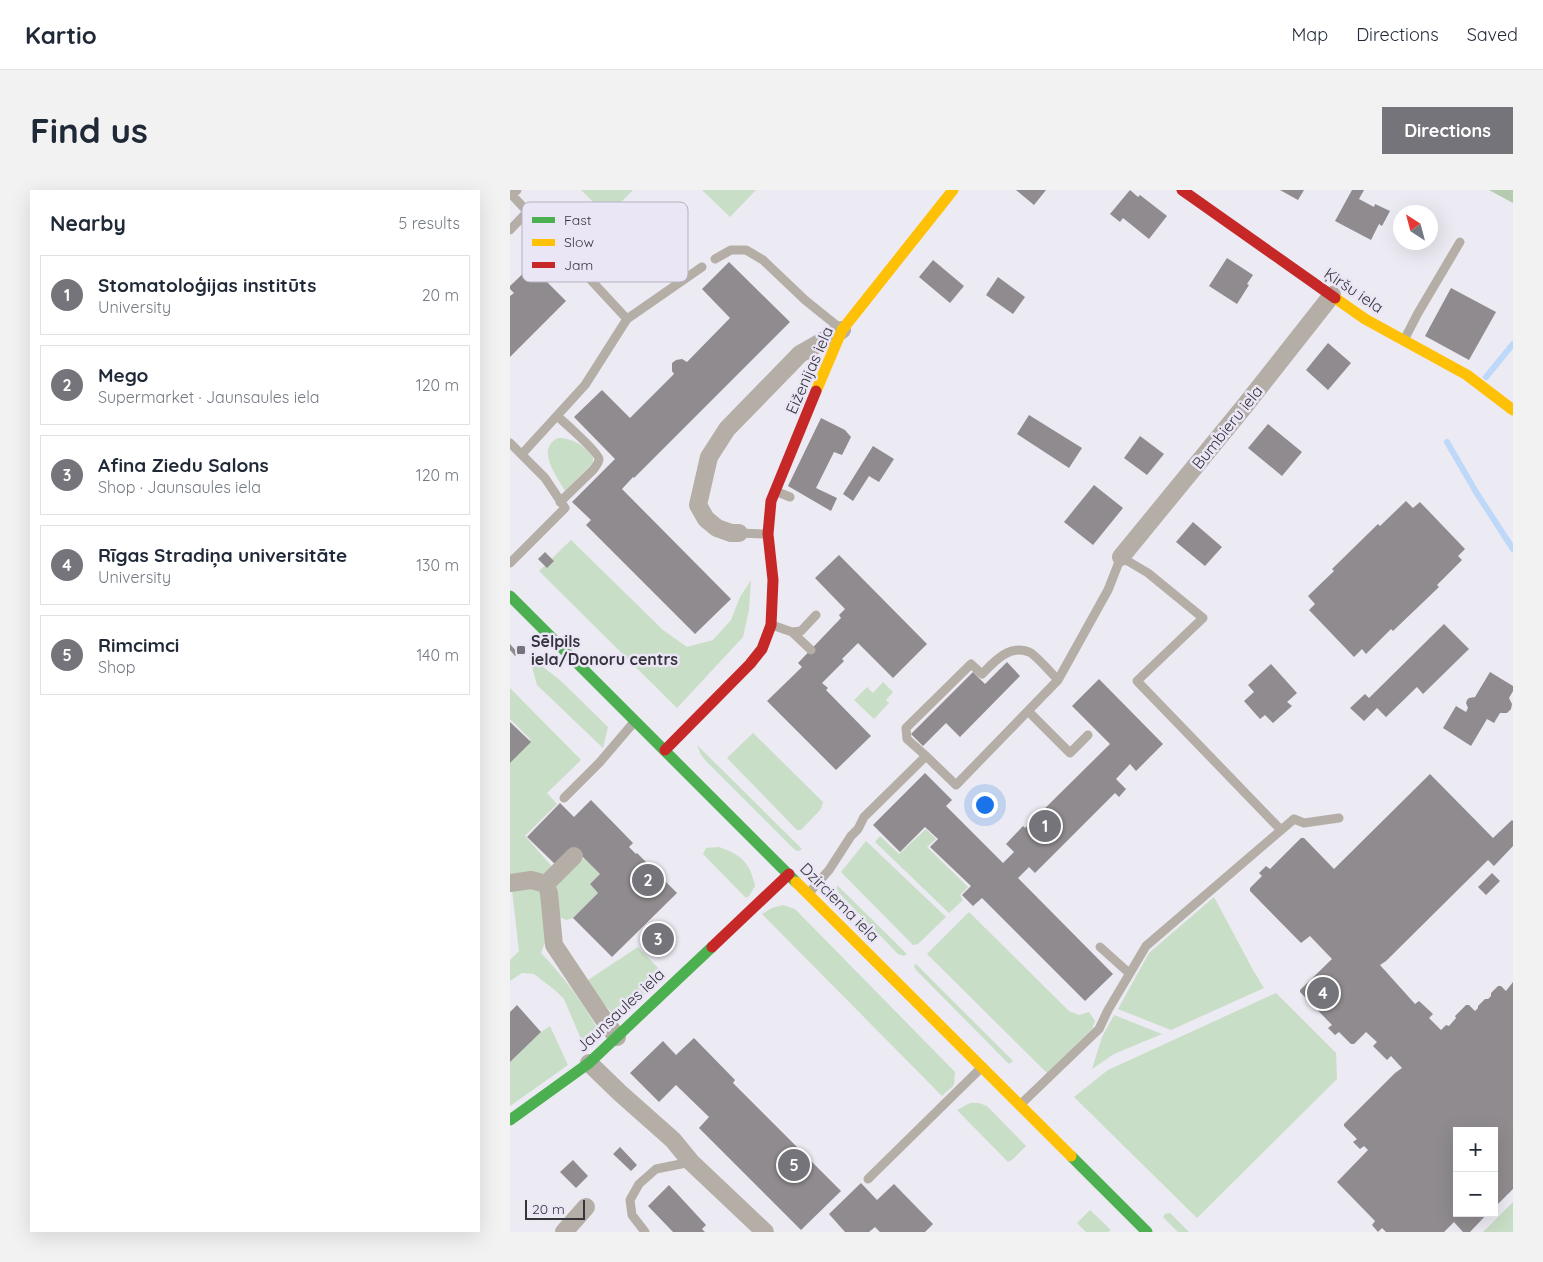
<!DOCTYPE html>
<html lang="en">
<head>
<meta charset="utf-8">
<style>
  body { margin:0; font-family:Quicksand,sans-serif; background:#f2f2f3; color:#1f2937 }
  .controls { position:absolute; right:15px; bottom:15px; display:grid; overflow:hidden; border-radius:0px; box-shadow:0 5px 20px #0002 }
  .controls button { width:45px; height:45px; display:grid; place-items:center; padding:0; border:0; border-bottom:1px solid #e0e1e3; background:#fff; color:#1f2937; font:25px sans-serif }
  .compass { position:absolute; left:883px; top:15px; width:45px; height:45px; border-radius:50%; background:#fff; box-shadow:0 5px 20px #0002; rotate:324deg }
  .scale { position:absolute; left:15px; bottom:12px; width:60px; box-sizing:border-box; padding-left:5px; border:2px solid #37353b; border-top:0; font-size:14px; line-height:18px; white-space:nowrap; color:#37353b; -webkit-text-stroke:4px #ebe6f6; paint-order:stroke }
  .you { position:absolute; left:474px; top:614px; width:18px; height:18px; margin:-12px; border:4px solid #fff; border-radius:50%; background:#1a73e8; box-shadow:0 0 0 8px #1a73e833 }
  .badge { display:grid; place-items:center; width:32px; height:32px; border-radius:50%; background:#76747b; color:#fff; font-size:16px; font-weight:700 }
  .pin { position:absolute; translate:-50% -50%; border:2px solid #fff; box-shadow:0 1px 5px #0006 }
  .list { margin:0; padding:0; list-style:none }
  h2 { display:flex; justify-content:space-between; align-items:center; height:65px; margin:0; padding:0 20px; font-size:21px }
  h2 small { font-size:16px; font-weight:400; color:#747a83 }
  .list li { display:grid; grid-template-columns:32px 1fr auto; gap:15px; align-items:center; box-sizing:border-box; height:80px; margin:0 10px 10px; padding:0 10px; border:1px solid #e0e1e3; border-radius:0px }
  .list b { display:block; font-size:19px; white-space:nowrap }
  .list p { margin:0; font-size:16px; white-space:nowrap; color:#747a83 }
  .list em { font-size:16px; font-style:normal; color:#747a83 }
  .map { position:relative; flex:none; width:1003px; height:1042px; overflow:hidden; border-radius:0px }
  header { display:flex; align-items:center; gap:30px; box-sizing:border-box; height:70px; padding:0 25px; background:#fff; border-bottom:1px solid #e0e1e3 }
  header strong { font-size:24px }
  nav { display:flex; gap:28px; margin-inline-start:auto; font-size:18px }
  .intro { display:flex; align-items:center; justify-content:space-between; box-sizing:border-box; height:120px; padding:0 30px }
  h1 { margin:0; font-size:35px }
  .button { padding:12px 22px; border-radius:0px; background:#76747b; color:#fff; font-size:18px; font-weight:700 }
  main { display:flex; gap:30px; padding:0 30px }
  aside { flex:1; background:#fff; border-radius:0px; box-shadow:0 5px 20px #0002 }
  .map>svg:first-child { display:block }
  .green { fill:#c9dec6 }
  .forest { fill:#b4cbb0 }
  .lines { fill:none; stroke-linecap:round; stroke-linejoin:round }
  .stream { stroke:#bdd8f8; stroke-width:6 }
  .building { fill:#8f8b8e }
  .lane { stroke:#b4aea6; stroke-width:9 }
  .street { stroke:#b4aea6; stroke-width:18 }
  .fast { stroke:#4caf50; stroke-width:11 }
  .slow { stroke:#ffc107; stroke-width:11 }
  .jam { stroke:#c62828; stroke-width:11 }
  .poi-dot { fill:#76747b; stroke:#ebe6f6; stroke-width:2 }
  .labels { text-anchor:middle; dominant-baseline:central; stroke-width:5; stroke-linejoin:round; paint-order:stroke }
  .street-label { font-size:16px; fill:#37353b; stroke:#ebe6f6 }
  .poi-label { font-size:16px; font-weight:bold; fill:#37353b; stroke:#ebe6f6; text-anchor:start }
  .key { fill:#ebe6f6; stroke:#b5b1be; stroke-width:1 }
  .key-label { font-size:14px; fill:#37353b }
</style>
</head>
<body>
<header>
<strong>Kartio</strong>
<nav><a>Map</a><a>Directions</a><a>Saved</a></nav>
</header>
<div class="intro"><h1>Find us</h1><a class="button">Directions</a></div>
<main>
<aside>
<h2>Nearby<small>5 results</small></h2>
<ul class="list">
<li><span class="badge">1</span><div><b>Stomatoloģijas institūts</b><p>University</p></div><em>20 m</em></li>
<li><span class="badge">2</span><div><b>Mego</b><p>Supermarket · Jaunsaules iela</p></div><em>120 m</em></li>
<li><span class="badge">3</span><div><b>Afina Ziedu Salons</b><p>Shop · Jaunsaules iela</p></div><em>120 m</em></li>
<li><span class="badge">4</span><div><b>Rīgas Stradiņa universitāte</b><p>University</p></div><em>130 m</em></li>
<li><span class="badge">5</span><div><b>Rimcimci</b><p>Shop</p></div><em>140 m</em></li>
</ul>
</aside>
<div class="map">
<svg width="1003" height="1042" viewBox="0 0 1003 1042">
  <rect width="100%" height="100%" fill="#eceaf2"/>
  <path class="green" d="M71 0H123L97 26Z
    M192 0H246L220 27Z
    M48 248C62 248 74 255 83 267V271L80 276 55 301C47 286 25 259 48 248Z
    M61 350 153 440 177 457 203 450 221 430 230 407 241 390 239 420 233 447 167 518 29 381Z
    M19 466 51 491 98 537 93 558 27 495Z
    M373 492 383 502 376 510 379 513 364 529 344 510 357 497 363 503Z
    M0 498 71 570 37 603 47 614 15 646 46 681 35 691 0 685V573L20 552V549L0 529Z
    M243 543 313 612 311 619 291 640H287L217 568Z
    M187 555 292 659 289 661 285 660 196 571 191 565Z
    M416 639 426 649 417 657 458 697 450 705 453 710 439 723 365 652 370 646 389 664Z
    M356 651 436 727 408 754 403 755 331 682Z
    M209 657C232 665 240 673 245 696L239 706 236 708 193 664 196 658Z
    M74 668 90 684 80 694 88 703 63 728 56 730 49 727 46 701 48 689 56 684Z
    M327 695 397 764 394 766 388 764 329 703 327 699Z
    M13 698 28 700 35 713 37 747 31 763C55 788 75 815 91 846L81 857 74 856 54 809 46 801 24 784 12 783 0 791V770L9 761 2 700Z
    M704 707 743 780 754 798 661 840 608 819 639 763Z
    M273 715 285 719 445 882 444 895 432 906 252 724 262 718Z
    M459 722 559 821 569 825 579 822 585 831 582 839 537 883 417 764Z
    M128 757 148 778 128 797 135 804 112 826 101 822 75 792Z
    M406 774 503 871 499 874 406 780 404 776Z
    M766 803 826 863 827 889 687 1028 564 907 598 880Z
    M604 825 652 844 604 864 582 879 592 847Z
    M40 836 58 875 0 916V872L31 842Z
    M460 913H469L477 916 516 956 503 969 498 972 447 920Z
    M1003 1012V1042H973Z
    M580 1020 601 1040 598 1042H576L567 1033Z
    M660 1023 679 1042H668L653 1027 655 1024Z"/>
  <path class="forest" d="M979 0H1003V13Z"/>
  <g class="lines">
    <path class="stream" d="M976 187 1003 154
      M937 252 966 302 1003 359"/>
  </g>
  <path class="building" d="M506 0H536L524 15Z
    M620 0 628 7 630 5 657 26 639 49 613 28 610 32 600 24Z
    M770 0H794L788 10Z
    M842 0H854L849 9 864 17 865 14 880 21 872 36 869 34 861 50 825 31Z
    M717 68 743 85 737 94 739 95 727 114 699 96Z
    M423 70 454 96 440 113 409 87Z
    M219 72 280 132 124 288 123 287 112 299 221 409 185 444 76 335 81 330 62 312 105 269 64 227 92 200 120 228 164 184 162 181V173L166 170 172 169 177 172 220 128 192 99Z
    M21 76 56 111 0 167V106L4 103 0 99V96Z
    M488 87 515 107 503 124 476 105Z
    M941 98 986 122 959 170 915 146Z
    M818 153 841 173 818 200 796 180Z
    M519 225 572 258 559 278 507 244Z
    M311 228 335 240 341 247 332 265 324 262 306 298 327 308 321 321 278 296Z
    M758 234 792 262 772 286 738 258Z
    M630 246 654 264 637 285 614 268Z
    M363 256 384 269 369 292 359 286 343 311 333 304Z
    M584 295 613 318 583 355 554 332Z
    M896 311 903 318 910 312 955 359 948 366 952 370 927 395 929 397 883 441 881 439 856 464 852 459 844 467 799 420 805 414 798 406 824 381 822 379 868 334 870 336Z
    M683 332 712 357 695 376 666 352Z
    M35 362 44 371 37 378 28 369Z
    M329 365 417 454 383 488 348 453 332 469 334 471 312 493 318 498 316 500 361 546 326 580 257 511 292 477 288 473 331 428 329 425 335 419 305 388Z
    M934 434 959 459 913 504 907 497 876 527 867 518 854 531 840 518 855 504 859 508Z
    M0 454 8 463 5 466 0 460Z
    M497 472 510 486 450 547 436 533 413 556 401 544 463 482 475 494Z
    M761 474 787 503 777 512 782 516 763 533 755 525 750 529 734 511 744 502 738 495Z
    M980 482 1003 496V501L999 508 1002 514 1001 519 997 523H990L984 533 977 529 961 556 933 538 946 516 956 522 958 518 956 513 957 510 959 508 965 507Z
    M589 489 653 554 626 581 620 574 606 589 616 599 609 607 605 603 525 683 519 677 508 688 603 784 575 811 472 708 463 716 452 705 461 696 420 657 428 649 415 637 390 662 363 635 415 583 442 610 436 616 493 673 504 662 496 654 513 636 515 638 600 554 562 516Z
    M0 532 21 552 0 573Z
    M920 584 983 648 1002 630 1003 631V656L984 676 978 670 876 771 870 775 905 814 909 811 923 824 919 828 931 840 936 835 939 836 946 828 945 826 956 815H959L965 821 968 818V816L975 809H978L981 806V803L988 796H991L996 801 1003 792V999L984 1018V941H947V1023H978L960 1042H953L944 1032 934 1042H876L872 1038 868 1042 862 1035 865 1031 827 992 858 960 854 956 850 959 843 952 847 949 834 936V934L885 883 892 878 881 866 877 870 863 856 867 852 856 842 844 854H841L829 842 825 845 818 838 822 835 790 802V800L822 769 800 746 791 753 740 701V698L752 686 749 683 756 676 760 679 791 648H794L824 679Z
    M81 610 123 653 119 657 126 664 127 663 167 703 102 767 63 728 88 703 80 694 90 684 64 658 46 675 17 647 50 613 64 627Z
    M982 683 990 691 976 705 968 697Z
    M155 734 164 743 142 765 133 755Z
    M7 815 31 842 0 872V822Z
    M184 848 225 890 223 893 331 1001 291 1040 189 938 199 927 166 895 149 912 120 883 153 851 166 865Z
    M110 957 127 975 121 981 103 964Z
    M63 970 78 986 66 998 50 982Z
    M351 993 367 1010 384 994 423 1034 415 1042H370L365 1037 359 1042H335L319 1024Z
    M159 995 196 1035 192 1039 195 1042H163L138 1016Z"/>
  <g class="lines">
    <path class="lane" d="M7 0 2 5 117 129 75 195 12 264
      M0 40 18 21
      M205 69 221 60H236L253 70 295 110 331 139
      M117 129 192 77
      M894 150 908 123 950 52
      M47 226C54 232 88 262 89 269 89 273 85 277 83 280L50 312
      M0 253 35 288 55 318 0 373
      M265 301 280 307
      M229 343 256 344
      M262 435 282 442 301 460
      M282 442 291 441 306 425
      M548 490 598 400 611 367 638 383 693 428 627 491 771 640
      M518 521 560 563 578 545
      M54 608 90 572 125 531
      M299 703 319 680 341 646 348 639 354 627 416 566 446 595 548 490C542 484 525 464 519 462 499 454 484 472 472 484L461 474 396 538 397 549 416 566
      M590 757 619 783
      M511 914 589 839 598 820 636 756 784 629 794 633 829 628
      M358 989 472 877
      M135 1042 122 1025 120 1010 129 994 146 979 181 972"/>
    <path class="street" d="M229 343H221L207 338 196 329 188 315 199 267 217 239 290 164 332 140
      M611 367 733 218 822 105
      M0 693 21 690 36 694 39 703 44 755 92 827 107 847
      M36 694 64 666
      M79 873 110 903 163 950 181 972 255 1042
      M54 1042 76 1017"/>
    <path class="fast" d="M0 406 286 692
      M0 930 79 873 202 757
      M561 966 637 1042"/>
    <path class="slow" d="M825 108 855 129 957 185 1003 220
      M306 201 332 140 443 0
      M286 692 561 966"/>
    <path class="jam" d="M672 0 825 108
      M155 560 240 474 252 459 261 435 263 390 258 344 261 311 306 201
      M202 757 279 684"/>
  </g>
  <rect class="poi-dot" x="6" y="455" width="10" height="10" rx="2.5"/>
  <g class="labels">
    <g class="street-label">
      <text transform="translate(844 100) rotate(34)">Ķiršu iela</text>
      <text transform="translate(299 180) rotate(-66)">Eiženijas iela</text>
      <text transform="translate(717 237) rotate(-51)">Bumbieru iela</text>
      <text transform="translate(330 712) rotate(45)">Dzirciema iela</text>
      <text transform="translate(110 820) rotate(-43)">Jaunsaules iela</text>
    </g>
    <g class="poi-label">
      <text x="21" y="451">Sēlpils<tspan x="21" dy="18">iela/Donoru centrs</tspan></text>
    </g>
  </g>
  <rect x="12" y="12" width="166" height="80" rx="8" class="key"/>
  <rect x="22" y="27" width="23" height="6" fill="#4caf50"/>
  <rect x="22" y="49" width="23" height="7" fill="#ffc107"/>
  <rect x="22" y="72" width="23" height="6" fill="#c62828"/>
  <g class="key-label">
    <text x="54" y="35">Fast</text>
    <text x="54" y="57">Slow</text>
    <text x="54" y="80">Jam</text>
  </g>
</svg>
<div class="controls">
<button>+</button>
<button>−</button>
</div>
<svg class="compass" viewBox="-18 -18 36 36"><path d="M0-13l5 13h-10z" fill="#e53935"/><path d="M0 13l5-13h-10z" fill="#747a83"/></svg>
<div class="scale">20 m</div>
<div class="you"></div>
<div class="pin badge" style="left:535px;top:636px">1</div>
<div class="pin badge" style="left:138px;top:690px">2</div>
<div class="pin badge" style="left:148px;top:749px">3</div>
<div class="pin badge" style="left:813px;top:803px">4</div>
<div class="pin badge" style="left:284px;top:975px">5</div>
</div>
</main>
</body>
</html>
